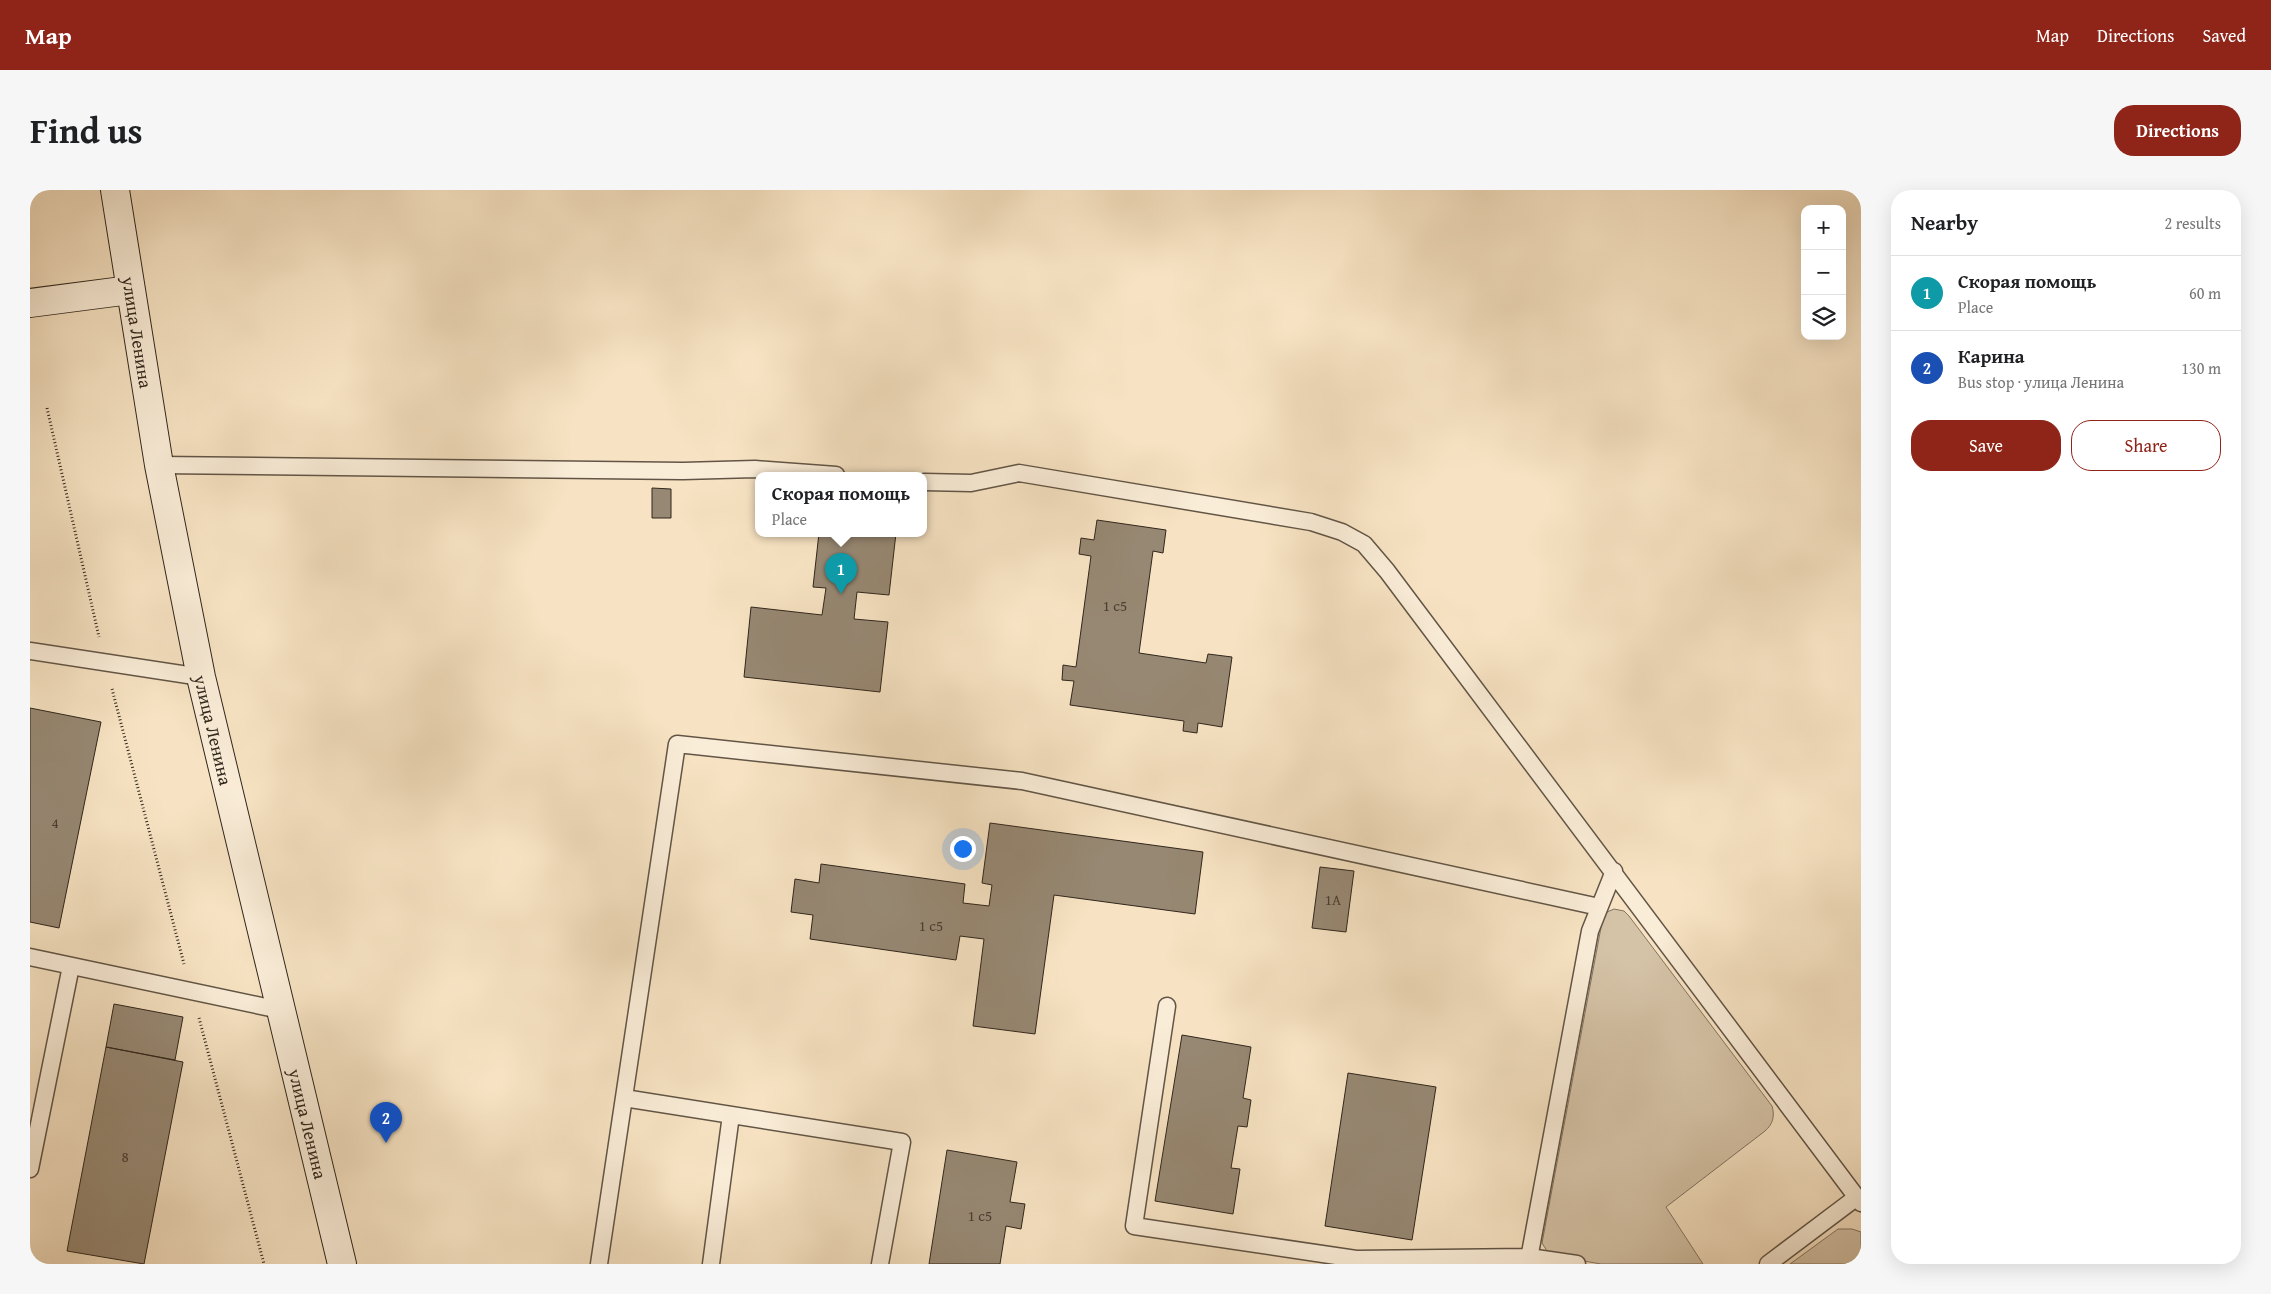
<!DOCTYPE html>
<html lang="en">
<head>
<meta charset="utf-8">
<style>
  body { margin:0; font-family:"Gentium Book Plus",serif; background:#f6f6f6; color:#202124 }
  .controls { position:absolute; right:15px; top:15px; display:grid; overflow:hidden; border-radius:10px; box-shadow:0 5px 20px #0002 }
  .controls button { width:45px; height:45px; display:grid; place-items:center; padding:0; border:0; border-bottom:1px solid #e0e0e0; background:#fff; color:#202124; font:25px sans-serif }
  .you { position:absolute; left:932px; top:658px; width:18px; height:18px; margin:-12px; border:4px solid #fff; border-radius:50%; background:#1a73e8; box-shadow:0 0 0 8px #1a73e833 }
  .badge { display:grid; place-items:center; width:32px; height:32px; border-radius:50%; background:#8f2418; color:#fff; font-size:16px; font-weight:700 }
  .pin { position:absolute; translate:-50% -41px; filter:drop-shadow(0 1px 2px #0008) }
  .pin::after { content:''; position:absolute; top:26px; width:18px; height:15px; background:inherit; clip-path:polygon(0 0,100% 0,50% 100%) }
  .popup { position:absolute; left:725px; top:282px; width:172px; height:65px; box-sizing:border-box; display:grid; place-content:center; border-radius:10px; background:#fff; filter:drop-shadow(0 1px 4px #0005); font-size:16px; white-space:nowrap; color:#757577 }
  .popup b { font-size:19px; color:#202124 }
  .popup::after { content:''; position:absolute; left:50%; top:100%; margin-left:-10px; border:10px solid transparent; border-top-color:#fff }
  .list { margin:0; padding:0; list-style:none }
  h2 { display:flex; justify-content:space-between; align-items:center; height:65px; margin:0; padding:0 20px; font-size:21px }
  h2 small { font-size:16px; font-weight:400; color:#757577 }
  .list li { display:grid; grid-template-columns:32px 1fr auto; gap:15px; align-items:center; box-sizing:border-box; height:75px; padding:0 20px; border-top:1px solid #e0e0e0 }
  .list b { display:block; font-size:19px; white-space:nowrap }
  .list p { margin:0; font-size:16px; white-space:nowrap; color:#757577 }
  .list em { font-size:16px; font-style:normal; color:#757577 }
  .actions { display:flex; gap:10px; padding:15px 20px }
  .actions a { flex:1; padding:11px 0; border:1px solid #8f2418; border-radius:20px; text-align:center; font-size:18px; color:#8f2418 }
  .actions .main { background:#8f2418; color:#fff }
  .icon { flex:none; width:28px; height:28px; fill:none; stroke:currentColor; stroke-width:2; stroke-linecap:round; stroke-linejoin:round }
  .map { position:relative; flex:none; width:1831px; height:1074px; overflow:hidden; border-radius:20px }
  header { display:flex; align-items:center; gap:30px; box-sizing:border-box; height:70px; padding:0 25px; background:#8f2418; color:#fff }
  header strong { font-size:24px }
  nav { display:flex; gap:28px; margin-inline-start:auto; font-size:18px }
  .intro { display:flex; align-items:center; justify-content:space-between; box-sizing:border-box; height:120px; padding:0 30px }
  h1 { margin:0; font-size:35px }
  .button { padding:12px 22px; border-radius:20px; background:#8f2418; color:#fff; font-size:18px; font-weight:700 }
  main { display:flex; gap:30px; padding:0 30px }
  aside { flex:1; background:#fff; border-radius:20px; box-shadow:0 5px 20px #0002 }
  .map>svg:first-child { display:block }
  .green { fill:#d5c3a7; stroke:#827462 }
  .building { fill:#978873; stroke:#30261c }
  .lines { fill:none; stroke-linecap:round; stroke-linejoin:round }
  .lane-casing { stroke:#625546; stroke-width:19 }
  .secondary-casing { stroke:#30261c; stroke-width:30 }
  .path { stroke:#30261c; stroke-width:3; stroke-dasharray:1 2.5; stroke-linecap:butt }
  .lane { stroke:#faedd8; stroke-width:16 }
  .secondary { stroke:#faedd8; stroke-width:28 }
  .labels { text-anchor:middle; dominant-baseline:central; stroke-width:4; stroke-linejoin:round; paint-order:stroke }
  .number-label { font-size:15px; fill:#4a3e32 }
  .street-label { font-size:18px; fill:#30261c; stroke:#faedd8 }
</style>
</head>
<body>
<header>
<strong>Map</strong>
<nav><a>Map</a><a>Directions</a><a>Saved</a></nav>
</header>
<div class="intro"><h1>Find us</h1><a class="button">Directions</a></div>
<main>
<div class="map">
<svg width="1831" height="1074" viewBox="0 0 1831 1074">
  <rect width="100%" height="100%" fill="#f7e3c3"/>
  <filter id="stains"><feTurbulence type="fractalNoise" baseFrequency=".004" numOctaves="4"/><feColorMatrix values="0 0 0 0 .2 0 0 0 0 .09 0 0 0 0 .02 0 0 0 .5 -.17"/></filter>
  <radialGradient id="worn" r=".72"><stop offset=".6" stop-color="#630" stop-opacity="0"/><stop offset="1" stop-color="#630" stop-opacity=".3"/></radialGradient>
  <path class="green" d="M1584 719 1594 721 1599 726 1742 916C1745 926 1743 934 1735 941L1636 1017 1673 1074H1571L1525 1066 1517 1061 1512 1053 1572 732 1577 722Z
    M1808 1039H1822L1831 1042V1074H1760Z"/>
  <path class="building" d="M622 298 641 299V328H622Z
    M1067 330 1136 340 1133 363 1123 361 1109 463 1176 473 1178 464 1202 467 1192 537 1168 533 1167 543 1153 541 1154 531 1040 515 1044 491 1032 490 1033 475 1046 477 1061 366 1049 364 1051 348 1064 350Z
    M789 343H866L859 405 827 402 824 429 858 432 850 502 714 487 721 417 792 425 796 398 783 397Z
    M0 518 71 532 29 738 0 732Z
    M960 633 1173 662 1165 724 1024 705 1005 844 943 836 954 749 930 746 926 770 780 749 783 725 761 722 765 689 789 693 791 674 935 694 933 713 959 716 962 695 952 693Z
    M1290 677 1324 681 1316 742 1282 738Z
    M84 814 153 827 145 870 76 857Z
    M1152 845 1221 857 1213 908 1221 910 1217 937 1208 936 1201 978 1210 979 1203 1024 1125 1011Z
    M76 857 153 872 114 1074 37 1061Z
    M1318 883 1406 897 1382 1050 1295 1036Z
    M917 960 987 972 980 1012 995 1014 991 1039 976 1036 970 1074H899Z"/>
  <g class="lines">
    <defs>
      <path id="lane" d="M129 275 653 281 725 279 806 285
        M894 292 941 293 989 283 1281 332 1312 342 1334 354 1357 381 1831 1013
        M0 461 171 487
        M0 767 250 820
        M1137 816 1104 1036 1326 1069 1499 1067 1547 1074
        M594 908 872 952 850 1074
        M0 979 41 776
        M569 1074 647 554 992 591 1569 717
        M681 1074 701 925
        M1498 1074 1560 741 1584 681
        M1738 1074 1827 1007"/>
      <g id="secondary">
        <path id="s1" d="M85 0 129 275 171 487 312 1074"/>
        <path d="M0 113 100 100"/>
      </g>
    </defs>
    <use href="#lane" class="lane-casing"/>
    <use href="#secondary" class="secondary-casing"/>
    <path class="path" d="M17 218 69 447
      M82 499 154 774
      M169 828 234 1074"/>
    <use href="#lane" class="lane"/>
    <use href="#secondary" class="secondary"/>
  </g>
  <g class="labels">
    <g class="number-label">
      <text x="1085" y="415">1 с5</text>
      <text x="25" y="632">4</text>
      <text x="1303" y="709">1А</text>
      <text x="901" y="735">1 с5</text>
      <text x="95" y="966">8</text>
      <text x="950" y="1025">1 с5</text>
    </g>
    <g class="street-label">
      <text stroke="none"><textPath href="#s1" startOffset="144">улица Ленина</textPath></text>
      <text stroke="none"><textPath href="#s1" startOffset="549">улица Ленина</textPath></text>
      <text stroke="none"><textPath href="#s1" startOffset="954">улица Ленина</textPath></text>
    </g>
  </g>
  <rect width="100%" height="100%" filter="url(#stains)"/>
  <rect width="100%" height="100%" fill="url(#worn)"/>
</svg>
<div class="controls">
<button>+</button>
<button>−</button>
<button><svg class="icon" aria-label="layers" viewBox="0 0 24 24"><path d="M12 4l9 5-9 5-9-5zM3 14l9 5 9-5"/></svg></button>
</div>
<div class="you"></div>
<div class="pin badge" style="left:811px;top:404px;background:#0f9aa8">1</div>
<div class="popup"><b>Скорая помощь</b>Place</div>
<div class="pin badge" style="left:356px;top:953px;background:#1a4fb4">2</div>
</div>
<aside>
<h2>Nearby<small>2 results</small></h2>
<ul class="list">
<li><span class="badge" style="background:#0f9aa8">1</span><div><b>Скорая помощь</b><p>Place</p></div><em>60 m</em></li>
<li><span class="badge" style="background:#1a4fb4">2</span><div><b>Карина</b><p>Bus stop · улица Ленина</p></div><em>130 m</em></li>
</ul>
<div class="actions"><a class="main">Save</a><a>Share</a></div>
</aside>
</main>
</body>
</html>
